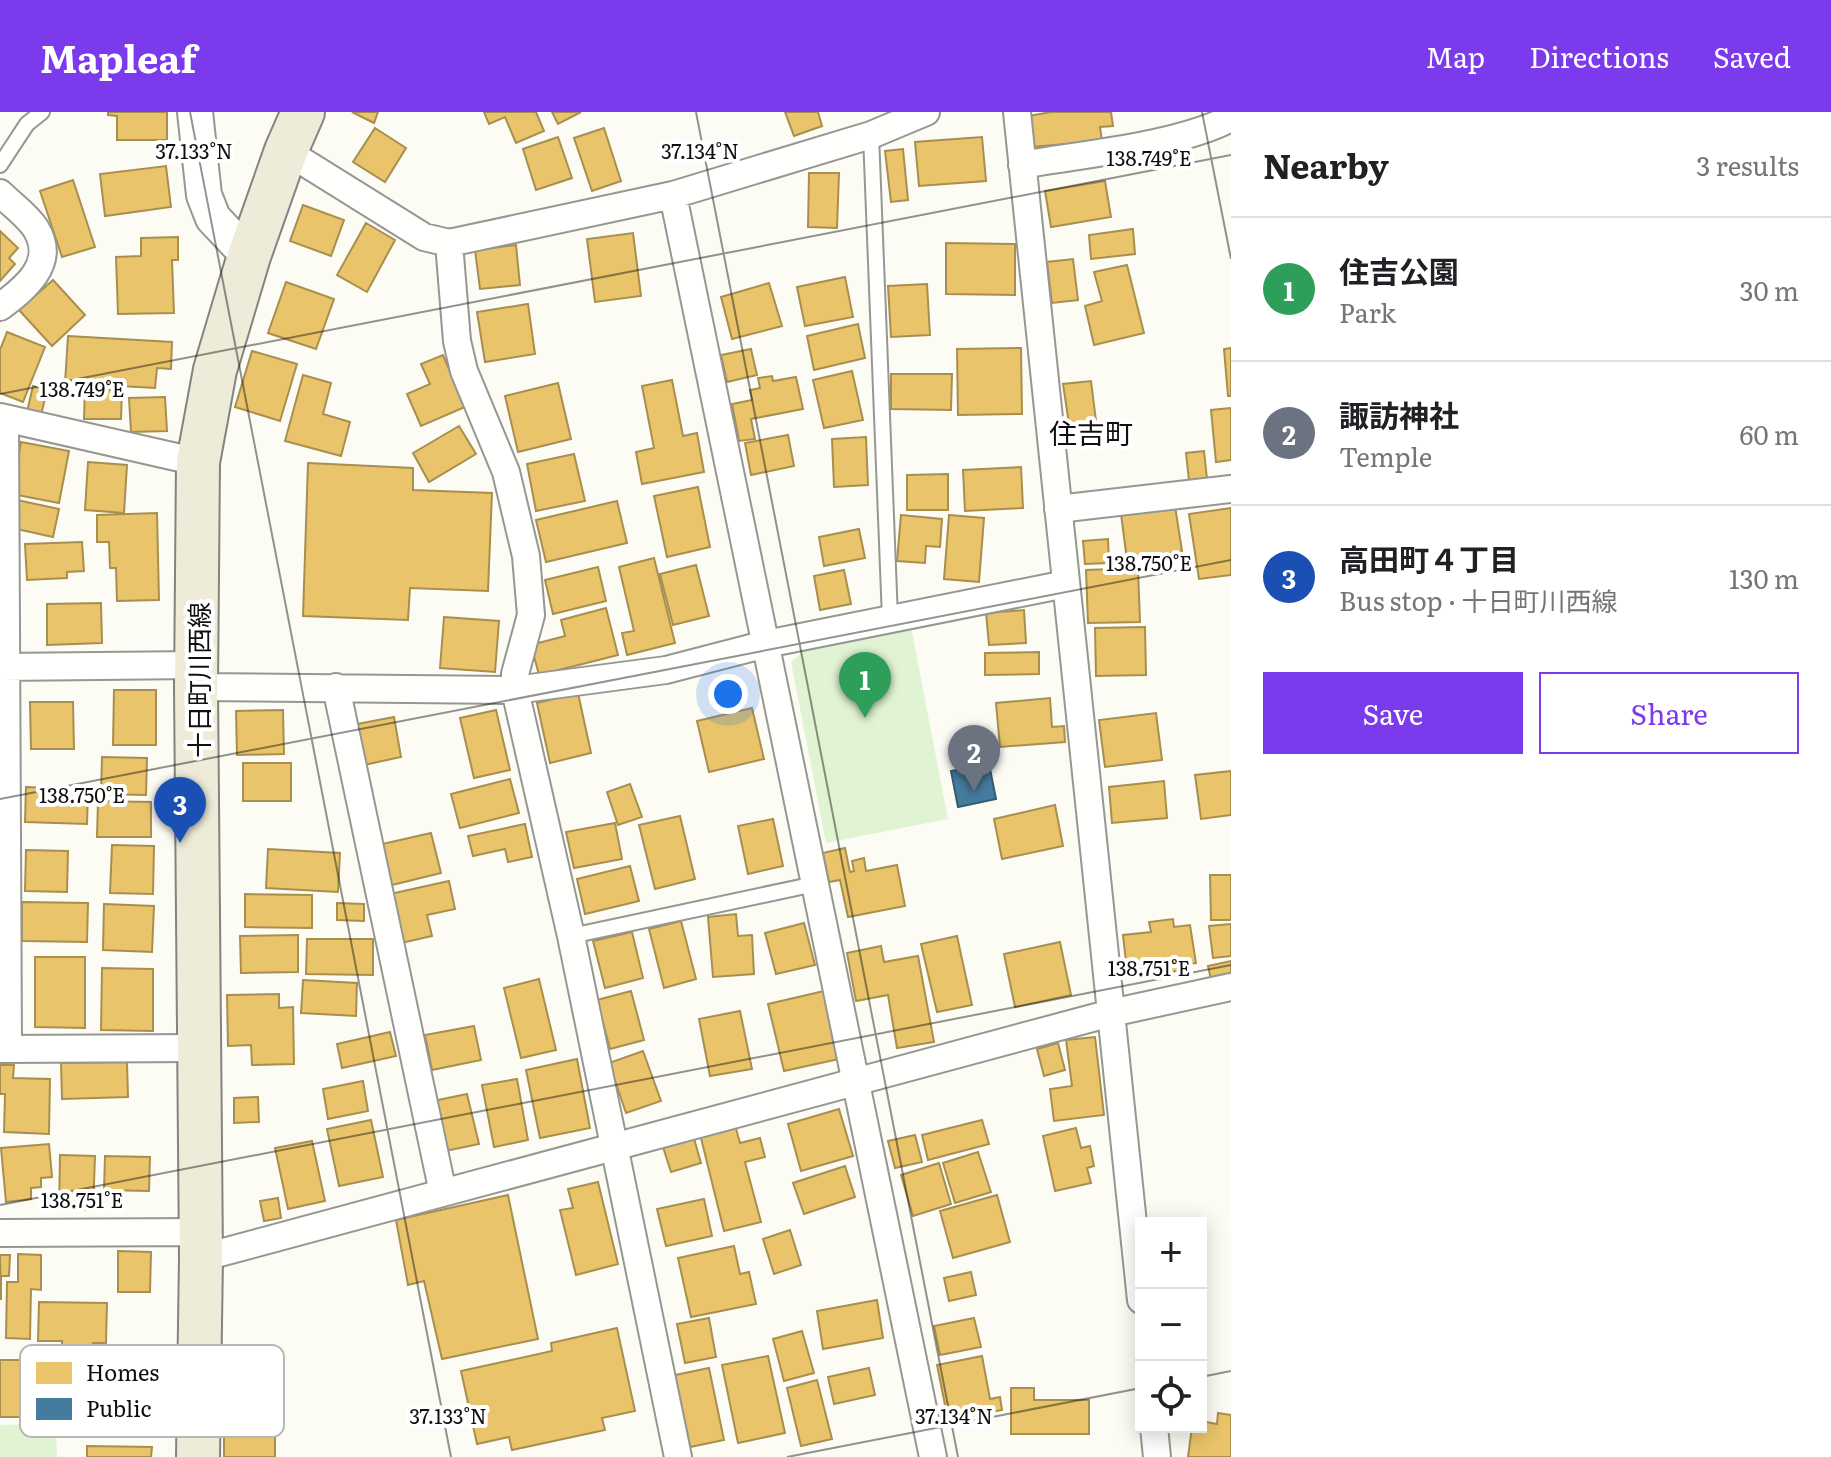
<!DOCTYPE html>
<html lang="en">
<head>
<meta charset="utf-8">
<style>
  body { margin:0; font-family:Literata,"Noto Sans JP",serif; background:#f6f6f6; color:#202124 }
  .controls { position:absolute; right:24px; bottom:24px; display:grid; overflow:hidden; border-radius:0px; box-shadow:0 4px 20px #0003 }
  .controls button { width:72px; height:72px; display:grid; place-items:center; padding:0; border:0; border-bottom:2px solid #e0e0e0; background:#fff; color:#202124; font:40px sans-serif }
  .you { position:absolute; left:728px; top:582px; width:28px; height:28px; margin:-20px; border:6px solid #fff; border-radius:50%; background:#1a73e8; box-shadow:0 0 0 12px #1a73e833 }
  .badge { display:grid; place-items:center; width:52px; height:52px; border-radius:50%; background:#7c3aed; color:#fff; font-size:26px; font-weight:700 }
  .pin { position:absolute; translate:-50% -66px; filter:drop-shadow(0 2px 4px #0008) }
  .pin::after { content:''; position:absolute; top:42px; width:28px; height:24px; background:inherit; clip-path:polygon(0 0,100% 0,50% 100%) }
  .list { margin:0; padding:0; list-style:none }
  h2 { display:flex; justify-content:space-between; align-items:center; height:104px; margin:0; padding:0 32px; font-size:34px }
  h2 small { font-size:26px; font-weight:400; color:#757577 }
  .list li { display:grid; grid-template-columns:52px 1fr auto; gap:24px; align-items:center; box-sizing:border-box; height:144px; padding:0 32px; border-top:2px solid #e0e0e0 }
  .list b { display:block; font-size:30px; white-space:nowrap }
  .list p { margin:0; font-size:26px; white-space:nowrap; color:#757577 }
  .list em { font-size:26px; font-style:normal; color:#757577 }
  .actions { display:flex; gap:16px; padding:24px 32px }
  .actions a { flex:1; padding:18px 0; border:2px solid #7c3aed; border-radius:0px; text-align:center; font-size:28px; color:#7c3aed }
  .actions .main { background:#7c3aed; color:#fff }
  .icon { flex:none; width:44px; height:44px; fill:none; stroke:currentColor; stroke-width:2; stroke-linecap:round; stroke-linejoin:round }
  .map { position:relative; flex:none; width:1231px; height:1345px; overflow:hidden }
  header { display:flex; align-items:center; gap:48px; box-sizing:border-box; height:112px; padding:0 40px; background:#7c3aed; color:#fff }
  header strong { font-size:38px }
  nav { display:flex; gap:44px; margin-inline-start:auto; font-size:28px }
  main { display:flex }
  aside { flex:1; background:#fff }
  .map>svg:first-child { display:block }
  .green { fill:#e0f4d3 }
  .homes { fill:#e9c46a; stroke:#a88e4f; stroke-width:2 }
  .public { fill:#457b9d; stroke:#355b72; stroke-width:2 }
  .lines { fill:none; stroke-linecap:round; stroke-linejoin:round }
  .service-casing { stroke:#969693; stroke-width:18 }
  .minor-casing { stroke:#969693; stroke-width:30 }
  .tertiary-casing { stroke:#969693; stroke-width:38 }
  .primary-casing { stroke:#838380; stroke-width:46 }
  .service { stroke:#fffffe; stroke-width:14 }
  .minor { stroke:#fffffe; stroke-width:26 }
  .tertiary { stroke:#fffffe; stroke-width:34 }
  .primary { stroke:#eeecd9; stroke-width:42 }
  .ticks { fill:none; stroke:#0f0f0f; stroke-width:2; stroke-opacity:0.45 }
  .labels { text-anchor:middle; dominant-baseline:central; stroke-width:8; stroke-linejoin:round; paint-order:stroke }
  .street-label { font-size:26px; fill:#0f0f0f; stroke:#fff }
  .neighbourhood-label { font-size:28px; fill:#0f0f0f; stroke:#fff }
  .key { fill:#fff; stroke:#b7b7b7; stroke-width:2 }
  .key-label { font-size:22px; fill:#0f0f0f }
  .ticks-label { font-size:20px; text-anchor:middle; fill:#0f0f0f; stroke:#fff; stroke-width:8; stroke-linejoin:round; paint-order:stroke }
</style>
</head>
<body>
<header>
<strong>Mapleaf</strong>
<nav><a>Map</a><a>Directions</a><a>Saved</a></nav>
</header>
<main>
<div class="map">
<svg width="1231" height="1345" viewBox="0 0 1231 1345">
  <rect width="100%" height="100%" fill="#fcfcf5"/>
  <path class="green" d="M911 515 948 707 826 731 791 550 804 539Z
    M56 1311 57 1345H0V1313Z"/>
  <path class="homes" d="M108 0H167V28H117V4L108 3Z
    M352 0H378L374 11Z
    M484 0H536L544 19 516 31 505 5 489 12Z
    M552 0H581L558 12Z
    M785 0H818L822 14 794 24Z
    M1051 0H1111L1113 14 1100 15 1102 29 1031 35 1028 4Z
    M375 16 406 36 385 70 353 50Z
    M604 16 621 69 592 79 574 26Z
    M558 25 572 66 536 78 523 37Z
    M982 25 986 69 919 74 915 30Z
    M903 37 908 88 891 90 885 39Z
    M166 54 171 95 105 104 100 62Z
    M809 61H839L837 116 808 115Z
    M73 68 95 135 62 145 40 79Z
    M1105 69 1111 105 1051 115 1045 79Z
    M303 93 344 108 331 144 290 129Z
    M366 111 395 128 367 180 337 163Z
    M1133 117 1135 142 1091 147 1089 123Z
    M0 119 18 136 9 146 15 152 0 169Z
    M633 121 641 184 595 190 587 127Z
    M178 125V148H172L174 201 118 202 116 145 141 144V126Z
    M946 131 1015 132V183L946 182Z
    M516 133 520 173 480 177 475 138Z
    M1073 147 1078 188 1052 191 1047 150Z
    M1127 153 1144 221 1094 233 1085 194 1102 189 1094 160Z
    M845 165 853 205 805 214 797 175Z
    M53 168 85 203 52 234 19 198Z
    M286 170 334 187 316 237 268 221Z
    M769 171 782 214 732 227 721 185Z
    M927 172 930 223 891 225 888 174Z
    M528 192 535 242 485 250 477 200Z
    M858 212 865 246 814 258 807 224Z
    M7 220 45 235 23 290 0 281V238Z
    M68 224 172 230 171 257 157 256 155 276 65 271Z
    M1021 236 1022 302 958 303 957 237Z
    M1231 236V284H1228L1224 237Z
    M751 237 757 263 727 270 721 243Z
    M252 239 297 252 280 309 235 295Z
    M443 243 465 295 421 314 407 282 430 272 421 252Z
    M852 259 863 308 824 316 813 268Z
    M891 262H952L951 298 891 297Z
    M303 263 331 271 323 302 350 310 341 344 285 329Z
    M772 264 773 269 796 265 803 297 751 307 755 327 739 329 732 292 752 288 750 278 760 276 758 266Z
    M672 268 683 324 697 321 704 360 642 372 636 340 654 336 642 274Z
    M1091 269 1096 309 1069 312 1063 272Z
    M558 271 571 327 518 340 505 284Z
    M33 274 47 278 41 303 27 300Z
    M85 277 122 278 121 307H84Z
    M165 285 167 319 131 320 129 286Z
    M1231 296V348L1216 350 1211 298Z
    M459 314 476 342 429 370 413 341Z
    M788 323 794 354 751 363 745 331Z
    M866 325 868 373 834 375 832 327Z
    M21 330 69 339 59 391 12 382Z
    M1204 339 1207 367 1189 369 1186 341Z
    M574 342 585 389 536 399 527 352Z
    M88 350 127 353 124 401 85 398Z
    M308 351 413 356V378L492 381 488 479 410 476 408 508 303 504Z
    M1021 355 1023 396 965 399 963 358Z
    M948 362V398H907V363Z
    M698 375 710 435 667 445 654 384Z
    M17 388 59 397 53 425 12 416Z
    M617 389 627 431 546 450 536 408Z
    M1175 394 1182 439 1127 448 1121 402Z
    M1231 396V463L1199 467 1189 402Z
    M157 401 159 488 117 489 116 456H110L109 430H97V403Z
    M901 403 942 407 940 435 926 434 925 451 897 449Z
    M949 403 984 406 979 470 944 467Z
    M859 417 865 446 824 454 819 425Z
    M1108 427 1109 451 1085 452 1083 429Z
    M82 430 84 459 67 460V466L27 468 25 432Z
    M654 446 675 531 627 543 622 521 634 519 619 455Z
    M696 453 709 504 673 513 660 462Z
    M598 455 606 489 553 502 545 468Z
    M1138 456 1140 510 1088 511 1086 458Z
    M844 458 851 492 820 498 814 464Z
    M101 491 102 531 47 533V492Z
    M606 496 618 543 539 563 531 533 565 524 561 508Z
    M1024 498 1026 531 989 533 986 501Z
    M444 505 499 509 495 560 440 556Z
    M1145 515 1146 563 1096 564 1095 516Z
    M1039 540V562L985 563V541Z
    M114 578H156V633H113Z
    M578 581 591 641 550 651 537 591Z
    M1050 586 1052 615 1064 614 1065 630 1000 635 996 591Z
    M30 590H73L74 637H31Z
    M752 596 764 647 709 660 697 609Z
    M283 598 284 642 237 643 236 599Z
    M496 598 510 658 474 666 460 606Z
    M1156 601 1162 648 1105 655 1099 608Z
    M394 605 401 645 364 653 357 612Z
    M102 645 147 646 146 683 101 682Z
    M243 651H291V689H243Z
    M1231 659V703L1201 707 1195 663Z
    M510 667 519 701 460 716 451 682Z
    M1164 669 1167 706 1112 711 1109 675Z
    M630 672 642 705 618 713 607 680Z
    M26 675 88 678 87 712 25 710Z
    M98 689 151 690V725H97Z
    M1055 693 1063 734 1002 747 994 707Z
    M680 704 695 767 655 777 639 713Z
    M773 707 783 754 748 762 738 714Z
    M615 711 622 747 574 756 566 720Z
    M525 712 532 745 508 750 505 737 473 744 468 724Z
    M431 721 441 761 388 774 378 733Z
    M112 733 154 734 153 782 110 781Z
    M845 736 850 760 854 759 852 749 864 746 866 759 897 753 905 794 848 805 840 768 829 770 823 741Z
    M268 737 340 741 338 780 266 776Z
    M26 738 68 739 67 780 25 779Z
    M630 754 639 789 585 802 577 767Z
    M1210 763H1231V808H1211Z
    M449 769 455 797 427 803 432 824 401 831 390 782Z
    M245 782 312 783V816L245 815Z
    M22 790 88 791 87 830 22 829Z
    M337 791 364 792V809L337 808Z
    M104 792 154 794 152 840 103 838Z
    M736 802 738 824 752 823 754 862 713 865 708 805Z
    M1173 807 1174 815 1190 813 1196 851 1177 853 1178 859 1140 865 1139 857 1127 859 1123 823 1151 820 1149 810Z
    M681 809 696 867 664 876 649 817Z
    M804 811 815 853 776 862 765 821Z
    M1231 812V844L1213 846 1209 814Z
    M632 820 643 866 605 876 593 829Z
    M298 823V860L241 861 240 824Z
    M957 824 972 893 937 900 921 832Z
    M307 827H373V863L306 862Z
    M1060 830 1071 883 1015 895 1004 842Z
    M881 834 884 850 918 844 934 930 897 936 888 883 856 889 847 841Z
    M35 845H85V916L35 915Z
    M1231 849V869L1212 872 1208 854Z
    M102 856 153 857V919L101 918Z
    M539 867 556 938 521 946 504 876Z
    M303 868 357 871 356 904 301 901Z
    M631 879 644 928 610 937 597 888Z
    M824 879 839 947 784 959 768 892Z
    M279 882V896L293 895 294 952 252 953 251 933 228 934 227 883Z
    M740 899 752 957 710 964 699 907Z
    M474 914 481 948 432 958 425 923Z
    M390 920 396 944 342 956 337 932Z
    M1095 925 1104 1003 1054 1009 1050 977 1072 974 1066 928Z
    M1058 931 1065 958 1044 964 1037 937Z
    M643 939 661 989 626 1001 609 951Z
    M577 947 590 1016 540 1026 526 958Z
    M127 950 128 985 62 987 61 951Z
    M0 953H14L13 966 50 967 49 1022 4 1020 5 982H0Z
    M517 967 528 1028 494 1035 482 973Z
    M363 969 368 999 328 1007 323 977Z
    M467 982 479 1032 445 1039 433 989Z
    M258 985 259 1010 234 1011V986Z
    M839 997 853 1044 801 1059 788 1012Z
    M371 1008 383 1065 339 1074 327 1017Z
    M982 1008 989 1032 928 1048 922 1023Z
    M735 1013 740 1031 760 1026 765 1045 745 1050 761 1110 724 1119 700 1022Z
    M1076 1016 1081 1036 1090 1034 1094 1054 1087 1056 1091 1071 1055 1079 1043 1024Z
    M693 1023 701 1051 671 1060 662 1032Z
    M915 1023 922 1050 895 1056 888 1029Z
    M312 1029 325 1089 288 1097 275 1036Z
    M49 1032 52 1065 41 1066V1075L31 1076V1087L6 1090 1 1036Z
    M978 1040 991 1080 955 1091 943 1051Z
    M60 1043 95 1044 93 1098 59 1097Z
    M105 1044 150 1045 149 1079 104 1078Z
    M939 1051 951 1092 913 1104 901 1063Z
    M845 1054 855 1085 804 1102 793 1071Z
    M598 1070 618 1152 576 1163 560 1098 573 1096 568 1077Z
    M508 1083 538 1227 442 1247 424 1169 408 1173 396 1108Z
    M997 1083 1010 1130 953 1146 940 1099Z
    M278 1086 281 1106 264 1109 260 1089Z
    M704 1087 712 1124 666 1134 657 1097Z
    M790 1118 801 1153 774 1162 763 1127Z
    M734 1134 740 1162 749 1160 756 1192 691 1205 678 1146Z
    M118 1139 151 1140 150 1180H118Z
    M18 1142 41 1143V1178L31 1177 30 1227 6 1226 7 1170H18Z
    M0 1143H10L9 1164H1V1188Z
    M971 1160 976 1183 949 1189 944 1166Z
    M877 1188 883 1226 823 1237 817 1199Z
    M39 1190 107 1191 106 1231H93V1242L62 1241V1229H38Z
    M709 1206 716 1245 685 1251 677 1212Z
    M974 1206 981 1235 940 1243 934 1214Z
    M617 1216 635 1299 602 1306 605 1318 512 1338 509 1325 477 1332 461 1259 552 1239 551 1231Z
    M802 1219 814 1261 784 1269 773 1227Z
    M768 1244 785 1321 738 1331 722 1253Z
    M982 1244 990 1287 1000 1285 1002 1298 948 1308 937 1253Z
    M0 1248H35V1261H62V1296H36V1305H0Z
    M709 1256 724 1328 690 1335 675 1263Z
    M869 1256 875 1283 834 1292 828 1265Z
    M817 1268 832 1327 801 1334 787 1276Z
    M1011 1276H1034V1288H1089V1322H1011Z
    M1218 1301 1231 1303V1345H1188L1192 1315H1201V1309L1217 1312Z
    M275 1302V1345H224V1303Z
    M87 1334 152 1335 151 1345H87Z"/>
  <path class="public" d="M989 652 996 687 958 695 951 659Z"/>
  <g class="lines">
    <defs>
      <path id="service" d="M871 23 890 507
        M0 53 27 12 42 0
        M571 824 815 772"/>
      <path id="minor" d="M1017 0 1141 1188
        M286 39 424 125 449 131 673 83 871 23 926 0
        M1022 53C1083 42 1178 34 1231 6
        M0 81C11 92 28 104 36 117 57 152 24 177 0 195
        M673 83 933 1345
        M449 131 457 229 464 259 506 360 526 444 531 503 515 562V578L571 824 678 1345
        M0 305 198 350
        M5 307 8 937
        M1058 397 1231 377
        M0 555 197 553
        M196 575 515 578 666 558 766 532 1066 472
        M336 575 443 1081
        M0 937 199 936
        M0 1121 200 1120
        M201 1146 1111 901 1231 875
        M1154 1315 1157 1345"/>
      <path id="tertiary" d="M195 0 204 83 213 106 249 144"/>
      <path id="primary" d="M198 1345 201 1146 196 575 198 350 215 258 249 144 286 39 303 0"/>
    </defs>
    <use href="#service" class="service-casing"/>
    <use href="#minor" class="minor-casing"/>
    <use href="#tertiary" class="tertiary-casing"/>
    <use href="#primary" class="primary-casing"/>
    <use href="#service" class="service"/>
    <use href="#minor" class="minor"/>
    <use href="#tertiary" class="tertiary"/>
    <use href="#primary" class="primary"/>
  </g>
  <path class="ticks" d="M190 0 451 1345M696 0 958 1345M1202 0 1231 147M0 282 1231 43M0 687 1231 448M0 1093 1231 853M1201 1265 1231 1259M787 1345 1141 1276"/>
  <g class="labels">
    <g class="street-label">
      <text transform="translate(197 568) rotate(-90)">十日町川西線</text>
    </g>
    <g class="neighbourhood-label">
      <text x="1091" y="320">住吉町</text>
    </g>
  </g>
  <rect x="20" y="1233" width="264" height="92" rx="12" class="key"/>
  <rect x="36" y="1250" width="36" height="22" fill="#e9c46a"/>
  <rect x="36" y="1286" width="36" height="22" fill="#457b9d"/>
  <g class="key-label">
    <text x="86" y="1269">Homes</text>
    <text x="86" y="1305">Public</text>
  </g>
  <g class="ticks-label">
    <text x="194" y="47">37.133°N</text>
    <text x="700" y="47">37.134°N</text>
    <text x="1149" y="54">138.749°E</text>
    <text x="82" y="285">138.749°E</text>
    <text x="1149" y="459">138.750°E</text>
    <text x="82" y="691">138.750°E</text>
    <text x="1149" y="864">138.751°E</text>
    <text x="82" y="1096">138.751°E</text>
    <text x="448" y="1312">37.133°N</text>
    <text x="954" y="1312">37.134°N</text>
  </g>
</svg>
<div class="controls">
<button>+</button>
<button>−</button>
<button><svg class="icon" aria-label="locate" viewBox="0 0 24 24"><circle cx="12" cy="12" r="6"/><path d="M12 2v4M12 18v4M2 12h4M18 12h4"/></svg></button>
</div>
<div class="you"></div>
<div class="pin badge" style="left:865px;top:606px;background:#2e9e5b">1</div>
<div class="pin badge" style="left:974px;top:679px;background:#6b7280">2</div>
<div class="pin badge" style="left:180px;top:731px;background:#1a4fb4">3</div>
</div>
<aside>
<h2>Nearby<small>3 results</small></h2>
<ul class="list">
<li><span class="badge" style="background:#2e9e5b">1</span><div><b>住吉公園</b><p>Park</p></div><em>30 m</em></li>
<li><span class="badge" style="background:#6b7280">2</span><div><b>諏訪神社</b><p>Temple</p></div><em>60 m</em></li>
<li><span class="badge" style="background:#1a4fb4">3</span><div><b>高田町４丁目</b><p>Bus stop · 十日町川西線</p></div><em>130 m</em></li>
</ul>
<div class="actions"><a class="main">Save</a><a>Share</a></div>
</aside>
</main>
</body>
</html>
